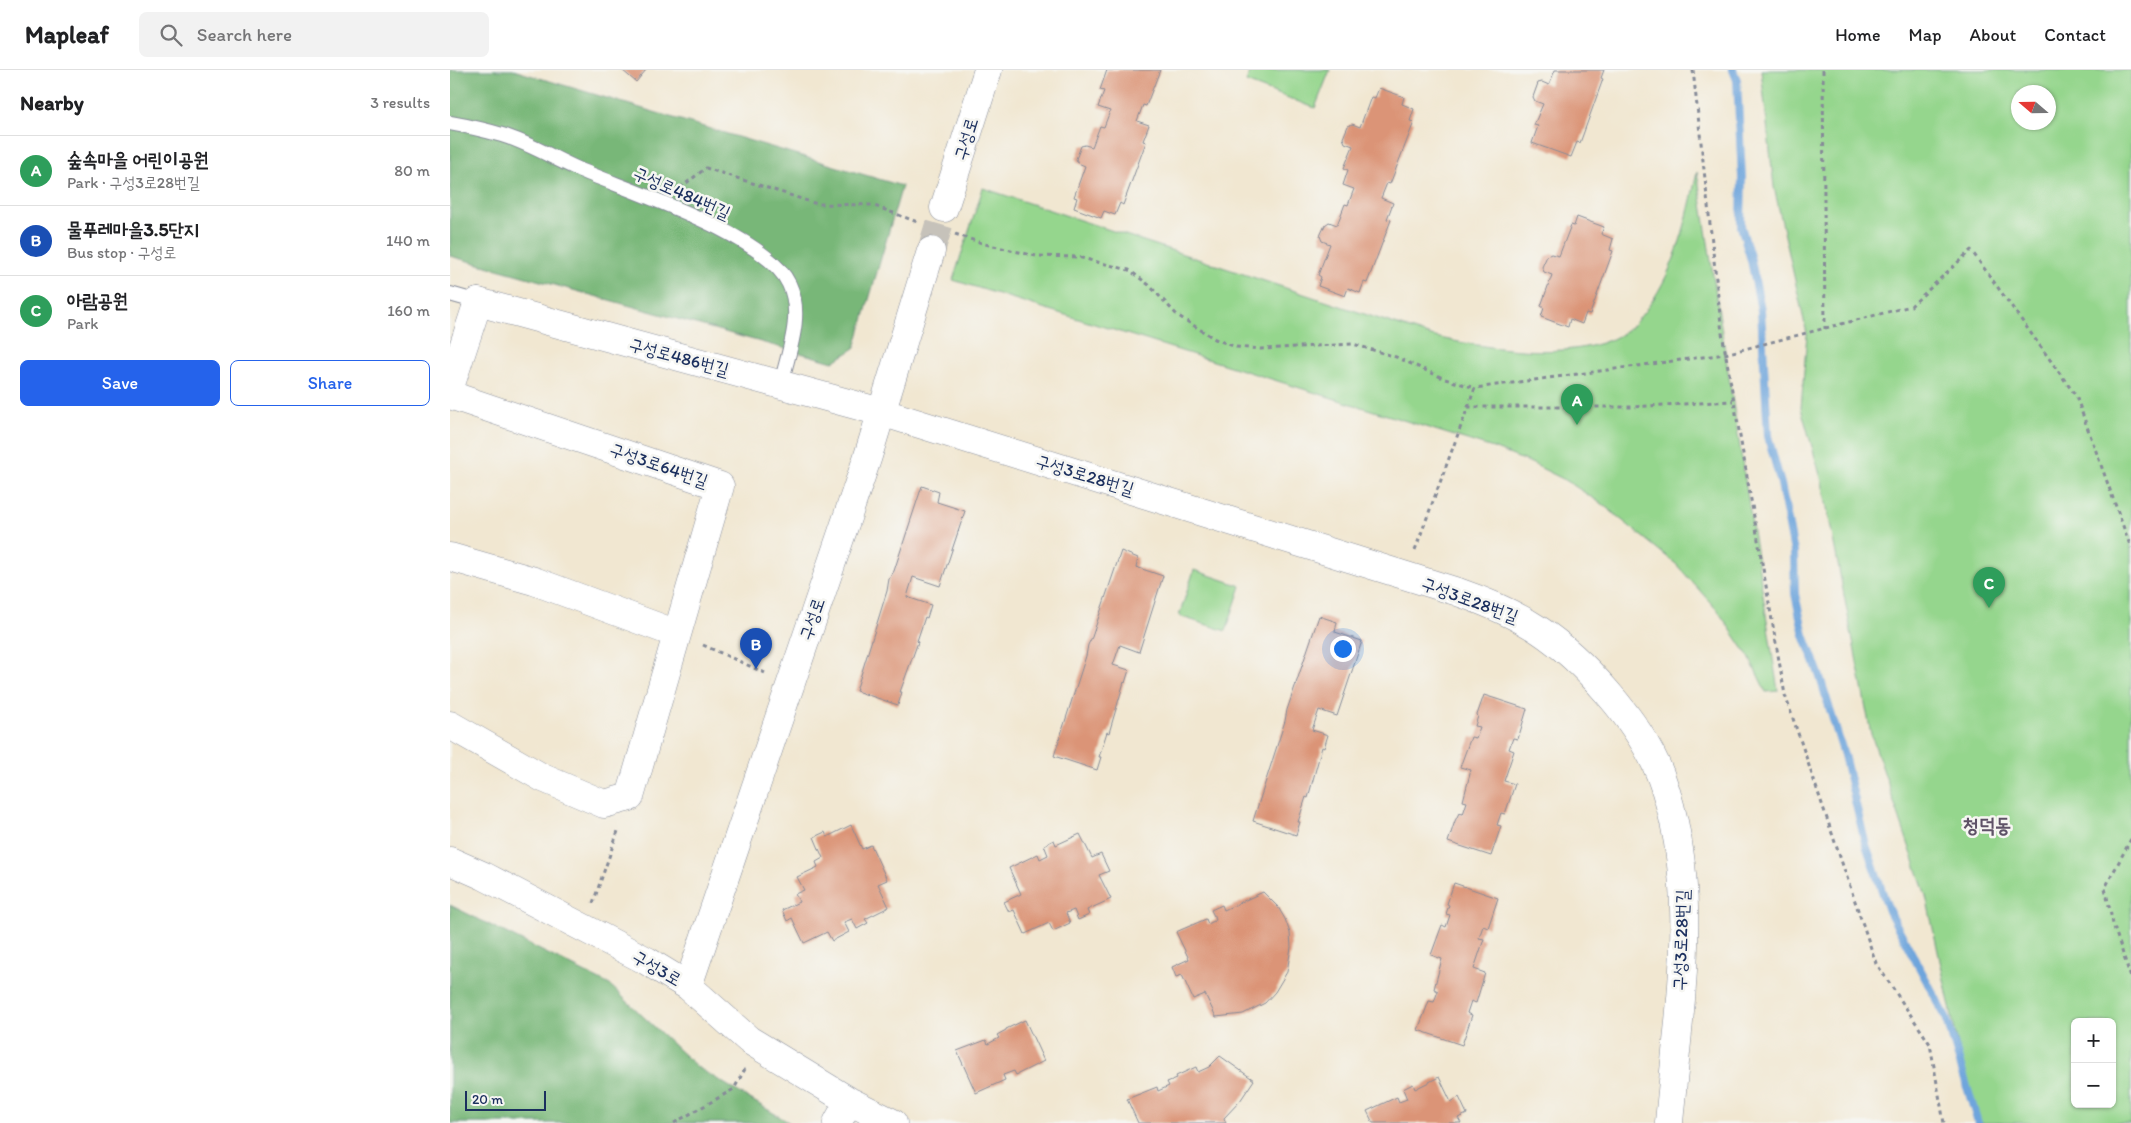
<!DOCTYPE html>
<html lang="en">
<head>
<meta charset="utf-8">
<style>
  body { margin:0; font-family:Itim,"Poor Story",sans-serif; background:#f2f2f2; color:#202124 }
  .controls { position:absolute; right:15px; bottom:15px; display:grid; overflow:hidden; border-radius:8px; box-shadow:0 1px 4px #0004 }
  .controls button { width:45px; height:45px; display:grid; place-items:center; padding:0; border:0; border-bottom:1px solid #e0e0e0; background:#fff; color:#202124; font:25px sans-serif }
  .compass { position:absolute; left:1561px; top:15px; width:45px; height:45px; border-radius:50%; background:#fff; box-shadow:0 1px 4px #0004; rotate:290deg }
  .scale { position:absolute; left:15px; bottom:12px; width:81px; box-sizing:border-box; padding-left:5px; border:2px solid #1b2f5e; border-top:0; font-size:14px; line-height:18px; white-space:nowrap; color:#1b2f5e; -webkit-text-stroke:4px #f6f6f2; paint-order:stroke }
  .you { position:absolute; left:892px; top:578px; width:18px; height:18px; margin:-12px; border:4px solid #fff; border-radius:50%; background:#1a73e8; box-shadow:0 0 0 8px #1a73e833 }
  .badge { display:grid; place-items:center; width:32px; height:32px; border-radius:50%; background:#2563eb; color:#fff; font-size:16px; font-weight:700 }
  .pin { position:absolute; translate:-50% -41px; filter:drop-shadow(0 1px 2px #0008) }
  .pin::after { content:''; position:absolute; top:26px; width:18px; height:15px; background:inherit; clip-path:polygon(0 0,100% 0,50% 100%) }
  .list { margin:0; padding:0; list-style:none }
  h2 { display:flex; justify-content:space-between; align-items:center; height:65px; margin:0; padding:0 20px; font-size:21px }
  h2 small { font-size:16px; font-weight:400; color:#757577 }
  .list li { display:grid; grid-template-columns:32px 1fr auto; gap:15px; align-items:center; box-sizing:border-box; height:70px; padding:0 20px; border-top:1px solid #e0e0e0 }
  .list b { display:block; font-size:19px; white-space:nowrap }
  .list p { margin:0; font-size:16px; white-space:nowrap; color:#757577 }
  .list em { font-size:16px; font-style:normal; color:#757577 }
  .actions { display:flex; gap:10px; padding:15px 20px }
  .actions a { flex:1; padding:11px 0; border:1px solid #2563eb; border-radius:8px; text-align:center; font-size:18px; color:#2563eb }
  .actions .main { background:#2563eb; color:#fff }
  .icon { flex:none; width:28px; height:28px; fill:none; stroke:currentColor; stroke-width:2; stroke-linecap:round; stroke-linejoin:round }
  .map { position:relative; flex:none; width:1681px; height:1053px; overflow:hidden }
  header { display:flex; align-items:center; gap:30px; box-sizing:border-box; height:70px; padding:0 25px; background:#fff; border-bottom:1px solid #e0e0e0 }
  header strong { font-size:24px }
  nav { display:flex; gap:28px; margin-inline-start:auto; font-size:18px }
  .search { width:350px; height:45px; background:#f2f2f2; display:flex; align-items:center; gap:12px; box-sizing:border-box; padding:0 18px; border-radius:8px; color:#757577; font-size:19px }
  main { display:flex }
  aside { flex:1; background:#fff }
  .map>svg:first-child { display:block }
  .green { fill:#95d68d; stroke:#588276; fill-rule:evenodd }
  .forest { fill:#78b778; stroke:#4a736b }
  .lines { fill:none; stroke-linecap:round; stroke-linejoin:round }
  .stream { stroke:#6ea5dc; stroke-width:8 }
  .building { fill:#db9477 }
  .tertiary-tunnel { stroke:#c6c2ba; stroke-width:28; stroke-dasharray:28 14; stroke-linecap:butt }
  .service-casing { stroke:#868b98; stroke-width:16 }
  .minor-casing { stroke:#868b98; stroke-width:29 }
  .tertiary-casing { stroke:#868b98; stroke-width:29 }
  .path { stroke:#868b98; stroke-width:3; stroke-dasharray:4 4; stroke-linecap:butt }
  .service { stroke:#fff; stroke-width:14 }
  .minor { stroke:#fff; stroke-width:28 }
  .tertiary { stroke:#fff; stroke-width:28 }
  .labels { text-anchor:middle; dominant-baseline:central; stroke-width:5; stroke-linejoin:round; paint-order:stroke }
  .street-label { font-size:18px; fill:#1b2f5e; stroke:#f6f6f2 }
  .quarter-label { font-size:20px; font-weight:bold; fill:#5e5267; stroke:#f6f6f2 }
</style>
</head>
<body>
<header>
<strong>Mapleaf</strong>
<div class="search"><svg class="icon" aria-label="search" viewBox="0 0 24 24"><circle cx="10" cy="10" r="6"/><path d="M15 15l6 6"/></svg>Search here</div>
<nav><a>Home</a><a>Map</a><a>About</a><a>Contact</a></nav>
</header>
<main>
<aside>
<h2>Nearby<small>3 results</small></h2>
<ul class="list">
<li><span class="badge" style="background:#2e9e5b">A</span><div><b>숲속마을 어린이공원</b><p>Park · 구성3로28번길</p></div><em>80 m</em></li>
<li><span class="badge" style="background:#1a4fb4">B</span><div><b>물푸레마을3.5단지</b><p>Bus stop · 구성로</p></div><em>140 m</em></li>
<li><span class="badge" style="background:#2e9e5b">C</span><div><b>아람공원</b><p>Park</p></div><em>160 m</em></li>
</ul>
<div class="actions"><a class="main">Save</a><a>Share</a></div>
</aside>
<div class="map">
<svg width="1681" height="1053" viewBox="0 0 1681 1053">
  <rect width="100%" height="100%" fill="#f6f6f2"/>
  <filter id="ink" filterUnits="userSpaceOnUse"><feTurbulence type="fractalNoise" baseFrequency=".02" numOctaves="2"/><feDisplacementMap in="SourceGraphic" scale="10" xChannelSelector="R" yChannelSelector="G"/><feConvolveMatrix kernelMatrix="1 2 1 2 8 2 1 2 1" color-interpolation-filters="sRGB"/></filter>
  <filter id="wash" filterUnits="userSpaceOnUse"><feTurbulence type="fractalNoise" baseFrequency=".0096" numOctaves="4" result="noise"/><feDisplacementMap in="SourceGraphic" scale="20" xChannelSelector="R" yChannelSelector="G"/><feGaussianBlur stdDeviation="1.12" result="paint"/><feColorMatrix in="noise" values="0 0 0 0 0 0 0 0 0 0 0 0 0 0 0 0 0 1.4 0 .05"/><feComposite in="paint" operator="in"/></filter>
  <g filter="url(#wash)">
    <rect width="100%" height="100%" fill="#f1e7d1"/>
    <path class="green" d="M801 0H880L865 38 796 12Z
      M1311 0H1681V1053H1525L1476 826 1421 664 1372 412 1351 338 1357 264 1324 117ZM1598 22V52H1568V22ZM1625 952H1662V1034H1625Z
      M1247 102 1328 621 1316 622 1299 587 1268 541 1226 494 1152 434 1117 411 1081 393 1043 378 503 210 533 118 981 266C1031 278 1125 293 1172 264 1182 258 1191 246 1198 237 1227 197 1237 149 1247 102Z
      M744 500 791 516 776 561 729 546Z"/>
    <path class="forest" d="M0 0H63L452 116 405 278 383 292 0 186Z
      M0 835 160 915 247 997 340 1053H0Z"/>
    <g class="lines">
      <path class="stream" d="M1283 0 1287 10 1292 107 1291 156 1301 190 1311 240 1318 366 1331 414 1344 482 1345 524 1354 565 1369 604 1394 685 1415 772 1439 841 1496 947 1528 1053"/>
    </g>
    <g id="blocks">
      <path class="building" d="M172 0H196L186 12Z
        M657 0H710L696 36 693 35 687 51 699 55 693 71 696 72 673 135 670 133 665 145 654 141 651 148 624 138 627 128 624 127 635 96 628 93 626 89 631 76 635 75 642 77 650 56 654 57 660 41 648 37 654 21 650 20Z
        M1105 0H1154L1151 8 1153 9 1130 73 1127 72 1121 87 1082 73 1088 56 1084 55 1093 34 1085 31 1083 27 1088 13 1092 12 1099 15Z
        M929 18 954 27 952 34 964 39 960 51 964 52 940 114 937 113 931 128 943 133 937 149 941 150 917 213 914 212 910 223 898 218 895 226 868 216 871 207 868 205 880 174 872 171 870 166 875 155 879 152 887 155 895 134 898 135 904 119 893 115 898 100 894 98 903 76 895 73 893 68 898 56 902 54 910 57 921 27 925 28Z
        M1127 147 1154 157 1151 164 1163 169 1160 180 1163 181 1140 244 1136 243 1132 254 1120 249 1118 257 1091 247 1094 238 1091 236 1102 205 1094 202 1092 197 1097 186 1101 184 1109 186 1121 155 1124 156Z
        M472 416 489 422 487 432 515 441 490 516 463 507 457 527 481 535 477 548 475 547 467 571 468 572 450 622H452L448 635 406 621 437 521 439 509 444 501Z
        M671 481 688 488 686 497 713 506 689 582 670 575 663 595 679 600 675 613 674 612 659 663 657 662 649 687H651L647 700 604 686 636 586 638 575 642 567Z
        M869 546 887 552 885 562 912 571 887 646 869 640 862 660 878 665 874 678 872 677 858 728 856 727 848 752H850L846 765 803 751 835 651 837 640Z
        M1034 625 1077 639 1068 669 1063 668 1059 679 1064 681 1054 711 1065 714 1055 744 1051 743 1047 755 1051 756 1041 786 998 772 1005 751 1009 743 1013 744 1017 732 1013 731 1021 700 1010 697 1021 667 1026 668 1030 657 1025 656 1028 646 1027 645Z
        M401 755 412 779 421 775 437 810 428 814 439 837 415 849 418 853 407 859 402 849 394 852 399 862 382 871 377 862 354 873 342 848 337 851 332 840 349 832 345 824 354 820 347 807 368 797 366 792 373 788 364 767 375 762 377 767Z
        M630 764 642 788 651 784 659 801 649 805 661 829 637 840 639 845 628 850 624 840 616 843 620 853 603 861 599 853 575 864 564 840 559 842 554 832 571 824 559 798 588 784 590 789 598 785 594 775 604 770 606 775Z
        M1004 813 1048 828 1038 858 1033 856 1029 868 1034 869 1024 899 1035 903 1026 933 1021 931 1017 943 1022 945 1012 975 968 960 979 931 984 932 988 921 984 919 992 889 981 885 992 855 996 857 1000 845 996 844 999 835 997 834Z
        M813 822 828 837 835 849 840 863 841 877 837 902 825 922 815 933 793 944 766 947 755 924 743 929 732 905 726 907 722 897 739 889 726 862 756 849 758 854 766 850 761 840 772 835 774 840Z
        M575 950 594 991 566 1005 564 1001 553 1005 555 1010 526 1023 507 981 536 970 538 974 549 968 547 965 556 960V959Z
        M770 986 804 1010 790 1031 774 1048 776 1053H688L677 1029 707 1017 708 1021 719 1016 717 1012 727 1008 726 1006 746 997 748 1002 759 997Z
        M989 1007 1001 1032 1009 1027 1017 1044 1008 1048 1011 1053H923L917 1041 947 1027 949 1032 957 1029 953 1019 963 1014 965 1019Z"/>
    </g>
  </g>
  <g filter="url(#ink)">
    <use href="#blocks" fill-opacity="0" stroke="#868b98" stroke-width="1"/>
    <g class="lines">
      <path class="tertiary-tunnel" d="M481 181 494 138"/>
      <defs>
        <path id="service" d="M0 53C17 56 35 60 52 65 79 73 103 88 128 99 179 121 316 164 339 214 354 245 338 283 331 314
          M0 224 28 232"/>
        <path id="minor" d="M0 317 28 232
          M0 325 270 416 180 727 154 734 93 708 0 655
          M0 487 84 511 227 564"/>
        <path id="tertiary" d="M494 138 538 0
          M28 232 431 342 1008 522C1074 545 1110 568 1157 622 1178 646 1198 674 1210 704 1252 816 1229 937 1219 1053
          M0 791 34 806 197 891 238 916 299 970 399 1031 443 1053
          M238 916 418 386 481 181
          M387 1053 399 1031"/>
      </defs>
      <use href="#service" class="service-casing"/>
      <use href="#minor" class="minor-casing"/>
      <use href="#tertiary" class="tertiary-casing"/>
      <path class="path" d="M1243 0 1272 263 1335 625 1426 893 1480 974 1494 1053
        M1373 0 1375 259
        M230 118 256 98 367 134 422 135 470 153
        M505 164 535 174 586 186 628 187 679 200 699 215 727 245 765 269 786 277 811 279 903 274 946 287 995 309 1025 318
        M1018 337 1025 318 1275 284 1461 236 1521 180 1626 326 1681 478
        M965 480 1018 337H1181L1283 331
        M253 575 315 603
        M1681 769 1655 818 1663 854 1681 908
        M143 833 169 758
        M224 1053 284 1019 295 999"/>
      <use href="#service" class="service"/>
      <use href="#minor" class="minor"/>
      <use href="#tertiary" class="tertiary"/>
    </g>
  </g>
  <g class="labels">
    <g class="street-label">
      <text transform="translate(516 69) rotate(-73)">구성로</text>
      <text transform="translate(232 123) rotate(24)">구성로484번길</text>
      <text transform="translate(229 287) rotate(15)">구성로486번길</text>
      <text transform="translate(209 395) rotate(19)">구성3로64번길</text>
      <text transform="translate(635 405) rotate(17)">구성3로28번길</text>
      <text transform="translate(1020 530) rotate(20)">구성3로28번길</text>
      <text transform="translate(362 549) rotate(-71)">구성로</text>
      <text transform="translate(1231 870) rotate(-88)">구성3로28번길</text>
      <text transform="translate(207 898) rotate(30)">구성3로</text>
    </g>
    <g class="quarter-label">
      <text x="1537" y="755">청덕동</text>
    </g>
  </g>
</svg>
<div class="controls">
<button>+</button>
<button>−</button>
</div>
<svg class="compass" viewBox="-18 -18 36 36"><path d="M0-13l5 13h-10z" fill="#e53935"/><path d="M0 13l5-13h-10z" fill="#757577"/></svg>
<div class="scale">20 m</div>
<div class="you"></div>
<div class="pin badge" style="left:1127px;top:355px;background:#2e9e5b">A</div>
<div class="pin badge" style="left:306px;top:599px;background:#1a4fb4">B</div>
<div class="pin badge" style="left:1539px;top:538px;background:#2e9e5b">C</div>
</div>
</main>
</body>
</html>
